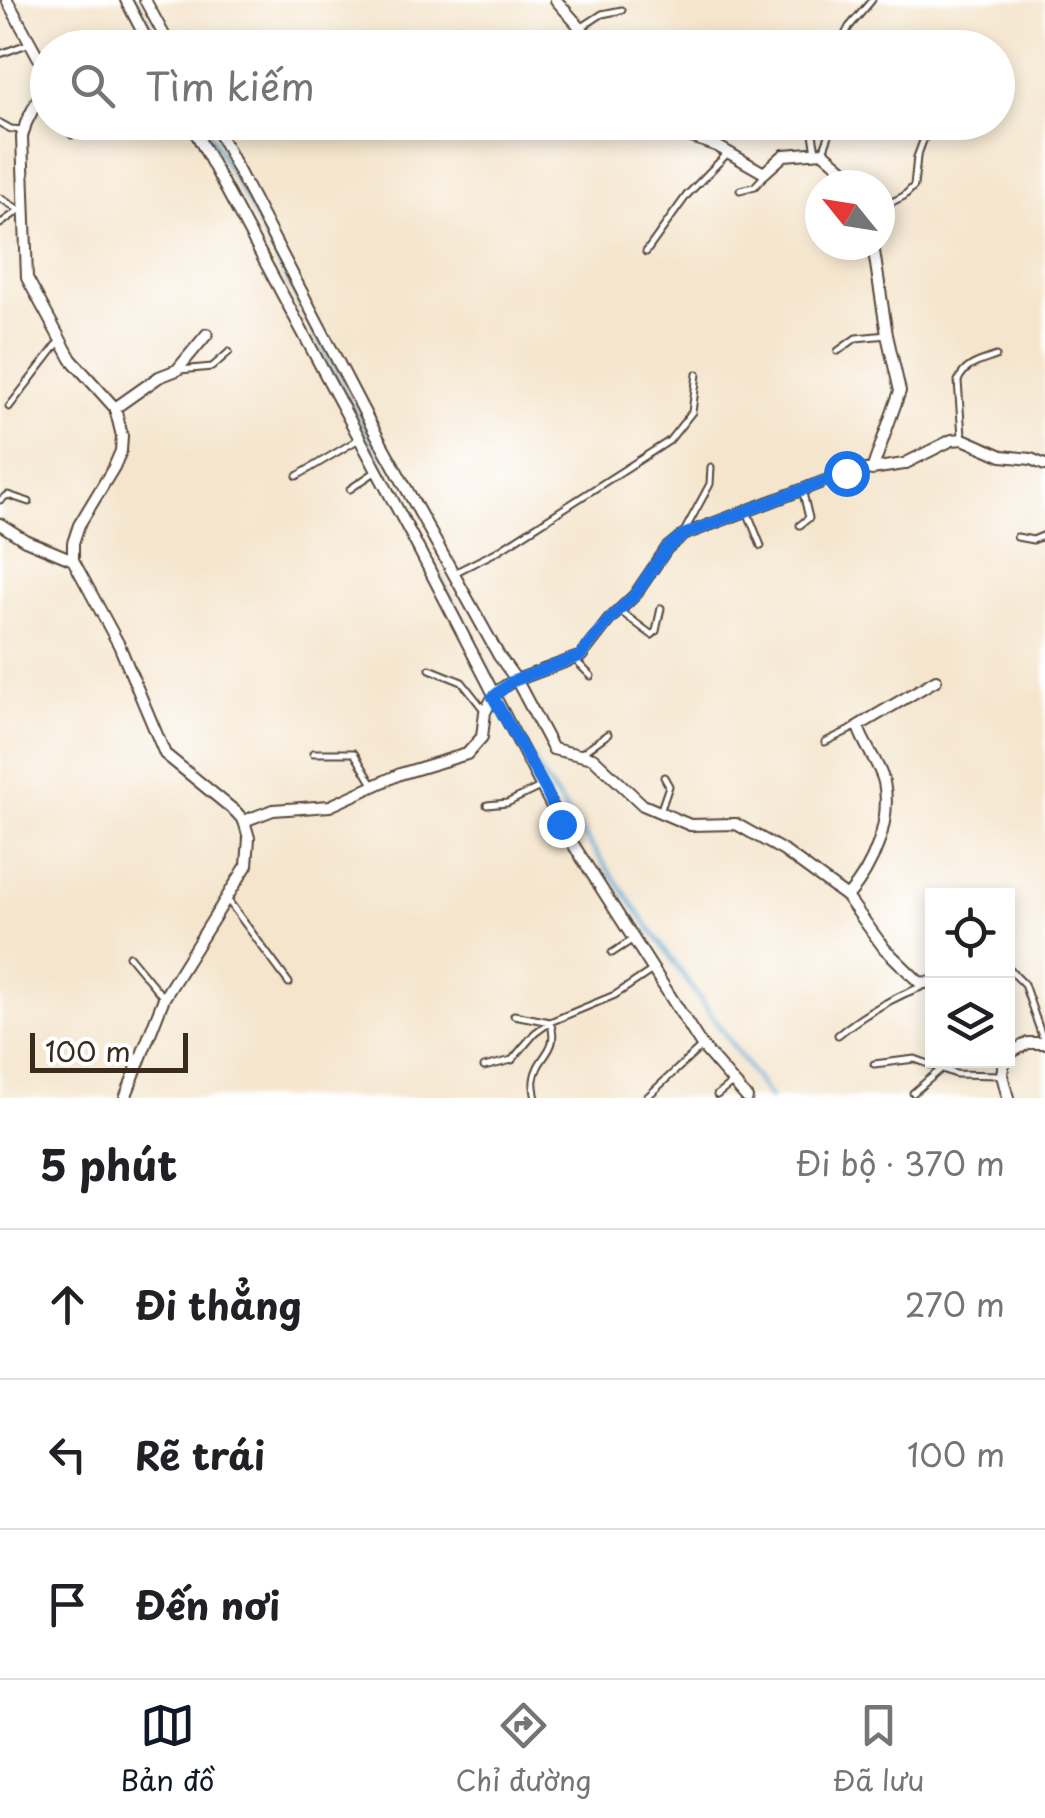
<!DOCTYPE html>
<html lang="vi">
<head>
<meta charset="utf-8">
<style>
  body { margin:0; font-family:"Playpen Sans",sans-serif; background:#f2f2f2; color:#202124 }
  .controls { position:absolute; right:30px; bottom:30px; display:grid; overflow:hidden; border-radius:0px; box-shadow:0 5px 15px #0003 }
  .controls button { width:90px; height:90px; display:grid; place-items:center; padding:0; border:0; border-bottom:2px solid #e0e0e0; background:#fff; color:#202124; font:50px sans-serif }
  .compass { position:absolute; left:805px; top:170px; width:90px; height:90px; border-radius:50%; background:#fff; box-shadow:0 5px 15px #0003; rotate:300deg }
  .scale { position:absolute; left:30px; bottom:25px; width:158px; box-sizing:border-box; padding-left:10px; border:5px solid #3b2a1e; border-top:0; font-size:28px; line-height:35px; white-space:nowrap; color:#3b2a1e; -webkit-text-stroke:8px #fff; paint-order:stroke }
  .stop { position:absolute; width:30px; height:30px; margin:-22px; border:8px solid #1a73e8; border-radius:50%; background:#fff }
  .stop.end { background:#1a73e8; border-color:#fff; box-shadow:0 2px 10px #0008 }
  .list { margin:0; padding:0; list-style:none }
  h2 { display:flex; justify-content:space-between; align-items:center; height:130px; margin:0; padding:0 40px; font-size:42px }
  h2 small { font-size:32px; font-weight:400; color:#757577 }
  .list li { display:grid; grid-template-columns:65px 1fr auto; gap:30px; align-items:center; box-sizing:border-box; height:150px; padding:0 40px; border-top:2px solid #e0e0e0 }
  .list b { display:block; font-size:38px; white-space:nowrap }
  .list em { font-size:32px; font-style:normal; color:#757577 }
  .icon { flex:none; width:55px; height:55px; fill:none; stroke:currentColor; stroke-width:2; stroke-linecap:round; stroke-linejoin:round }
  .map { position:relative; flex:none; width:1045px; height:1098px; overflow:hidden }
  .search { position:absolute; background:#fff; box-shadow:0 5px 15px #0003; left:30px; right:30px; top:30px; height:110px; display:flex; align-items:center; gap:25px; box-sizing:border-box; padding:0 35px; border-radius:55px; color:#757577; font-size:38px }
  .sheet { height:580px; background:#fff }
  nav { display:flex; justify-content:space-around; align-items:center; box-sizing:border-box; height:140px; border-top:2px solid #e0e0e0; background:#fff; font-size:28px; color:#757577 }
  nav a { display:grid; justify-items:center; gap:5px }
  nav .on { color:#111827 }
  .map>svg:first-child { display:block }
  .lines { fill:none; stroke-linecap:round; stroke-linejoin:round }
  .stream { stroke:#5ca7d4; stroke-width:4 }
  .lane-casing { stroke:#574638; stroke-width:9 }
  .street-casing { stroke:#574638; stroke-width:14 }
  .lane { stroke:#fff; stroke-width:5 }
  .street { stroke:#fff; stroke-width:10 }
  .route { stroke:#1a73e8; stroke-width:12 }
</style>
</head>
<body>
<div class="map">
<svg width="1045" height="1098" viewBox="0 0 1045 1098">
  <rect width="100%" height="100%" fill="#fff"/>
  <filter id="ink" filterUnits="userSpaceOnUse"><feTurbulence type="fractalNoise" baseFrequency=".01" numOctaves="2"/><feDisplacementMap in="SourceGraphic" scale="20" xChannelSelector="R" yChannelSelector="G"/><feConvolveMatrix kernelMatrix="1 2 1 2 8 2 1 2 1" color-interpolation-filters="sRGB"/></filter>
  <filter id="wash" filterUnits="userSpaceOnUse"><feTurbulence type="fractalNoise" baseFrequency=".0048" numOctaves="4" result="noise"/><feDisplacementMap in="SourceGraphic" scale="40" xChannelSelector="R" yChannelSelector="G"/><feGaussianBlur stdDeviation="2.25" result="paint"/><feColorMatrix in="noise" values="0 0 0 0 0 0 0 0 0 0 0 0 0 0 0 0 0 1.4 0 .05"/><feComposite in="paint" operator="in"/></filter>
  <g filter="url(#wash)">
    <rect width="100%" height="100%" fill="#f4e5cc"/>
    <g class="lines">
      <path class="stream" d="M136 0 161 48
        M203 122 248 203 542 776 770 1098"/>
    </g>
  </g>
  <g filter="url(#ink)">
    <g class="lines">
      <defs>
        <path id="lane" d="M582 27 602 14 622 10
          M838 48 849 27 872 0
          M0 54 30 43
          M811 122 816 152
          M0 123 11 129 23 130
          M72 135 90 127 145 130 189 127
          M824 149 834 122
          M740 190 755 186 766 174
          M0 198 23 212
          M880 208 904 196 914 186 917 157 930 122
          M0 224 18 211
          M646 252 687 195 727 154
          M838 351 856 338 887 335
          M180 370 212 367 229 352
          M9 407 59 342
          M962 436 958 381C965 364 980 362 996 356
          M297 476 359 439
          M350 489 375 472
          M0 500 8 495 29 502
          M747 511 761 546
          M800 525 809 518 803 493
          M684 532 710 484 711 467
          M1017 537 1033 540 1045 535
          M454 573 496 552 669 441 692 412 697 374
          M620 611 652 635 656 631 661 608
          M575 660 591 676
          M430 669 462 682 484 710
          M825 742 858 726
          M583 752 608 734
          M313 753H354L374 786
          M487 805 507 803 540 787
          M660 812 669 786 664 777
          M227 899 289 983
          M612 953 632 940
          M129 956 162 996
          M1008 968 1024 984 1044 1042
          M514 1015 550 1022C561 1051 537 1055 534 1080 533 1081 535 1096 536 1098
          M838 1035C865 1013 893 997 926 985
          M874 1064 915 1059 956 1074 999 1075
          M484 1067 512 1060 535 1033 550 1022 615 995 651 971
          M913 1093 940 1070
          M717 1095 732 1083
          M646 1098 702 1046"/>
        <path id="street" d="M7 0 48 75
          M126 0 151 48
          M145 0 171 48
          M556 0 598 48
          M48 79 26 123 22 137 27 278 71 359 115 408 122 436 121 451 114 467 79 525 73 543V560L119 645 165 754 236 812 244 821 249 838 247 865 164 998 125 1098
          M190 122 414 540 564 830 702 1046 747 1098
          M213 122 370 423 499 656 517 681 553 749 593 758 643 805 690 825 736 824 784 851 847 897 884 948 919 982 932 983
          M649 122 717 146 764 173 784 155 823 152 861 185
          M115 408 159 377 177 370 207 334
          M872 470 900 391 887 335 873 245
          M0 524 25 540 73 560
          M244 821 273 810 330 806 400 774 467 754 482 737 485 712 496 692 511 682 581 656 609 620 635 595 667 548 683 535 846 473 904 464 952 440 963 439 1002 456 1031 459 1045 465
          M847 897C873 868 892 822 884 782 879 762 863 745 858 726L936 680
          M1008 1054 1028 1043H1045
          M1004 1060 1002 1075 1008 1098"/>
      </defs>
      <use href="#lane" class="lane-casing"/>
      <use href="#street" class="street-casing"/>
      <use href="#lane" class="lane"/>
      <use href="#street" class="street"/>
    </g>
  </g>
  <g class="lines" filter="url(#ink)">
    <path class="route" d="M561 824 546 790 493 697 511 682 580 656 609 620 635 595 667 548 683 535 846 473"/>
  </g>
</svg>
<div class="controls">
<button><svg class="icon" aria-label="locate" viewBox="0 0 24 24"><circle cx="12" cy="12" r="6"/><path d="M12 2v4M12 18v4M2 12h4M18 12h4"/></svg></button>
<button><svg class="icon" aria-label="layers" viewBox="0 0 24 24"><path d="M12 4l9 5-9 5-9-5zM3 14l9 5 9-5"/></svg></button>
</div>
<svg class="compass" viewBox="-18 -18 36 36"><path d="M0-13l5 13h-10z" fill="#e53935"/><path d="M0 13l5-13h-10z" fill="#757577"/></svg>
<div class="scale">100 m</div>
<div class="stop" style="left:846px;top:473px"></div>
<div class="stop end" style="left:561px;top:824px"></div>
<div class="search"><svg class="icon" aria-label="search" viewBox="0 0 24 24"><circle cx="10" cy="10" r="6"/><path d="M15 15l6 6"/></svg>Tìm kiếm</div>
</div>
<section class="sheet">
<h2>5 phút<small>Đi bộ · 370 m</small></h2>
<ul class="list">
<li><svg class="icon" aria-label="ahead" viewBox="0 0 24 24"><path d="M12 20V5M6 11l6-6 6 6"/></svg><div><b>Đi thẳng</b></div><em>270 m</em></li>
<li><svg class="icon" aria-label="left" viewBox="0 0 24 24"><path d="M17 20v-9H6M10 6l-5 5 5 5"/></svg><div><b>Rẽ trái</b></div><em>100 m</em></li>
<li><svg class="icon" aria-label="arrive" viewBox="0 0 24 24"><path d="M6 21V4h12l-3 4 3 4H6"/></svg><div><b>Đến nơi</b></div></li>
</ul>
</section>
<nav>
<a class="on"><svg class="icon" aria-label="map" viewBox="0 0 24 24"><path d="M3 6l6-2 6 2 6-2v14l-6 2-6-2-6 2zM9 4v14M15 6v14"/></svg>Bản đồ</a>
<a><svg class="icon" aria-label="directions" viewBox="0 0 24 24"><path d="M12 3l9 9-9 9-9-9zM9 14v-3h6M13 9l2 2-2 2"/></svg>Chỉ đường</a>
<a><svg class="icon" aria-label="saved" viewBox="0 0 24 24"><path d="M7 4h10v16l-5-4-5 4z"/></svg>Đã lưu</a>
</nav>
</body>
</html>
